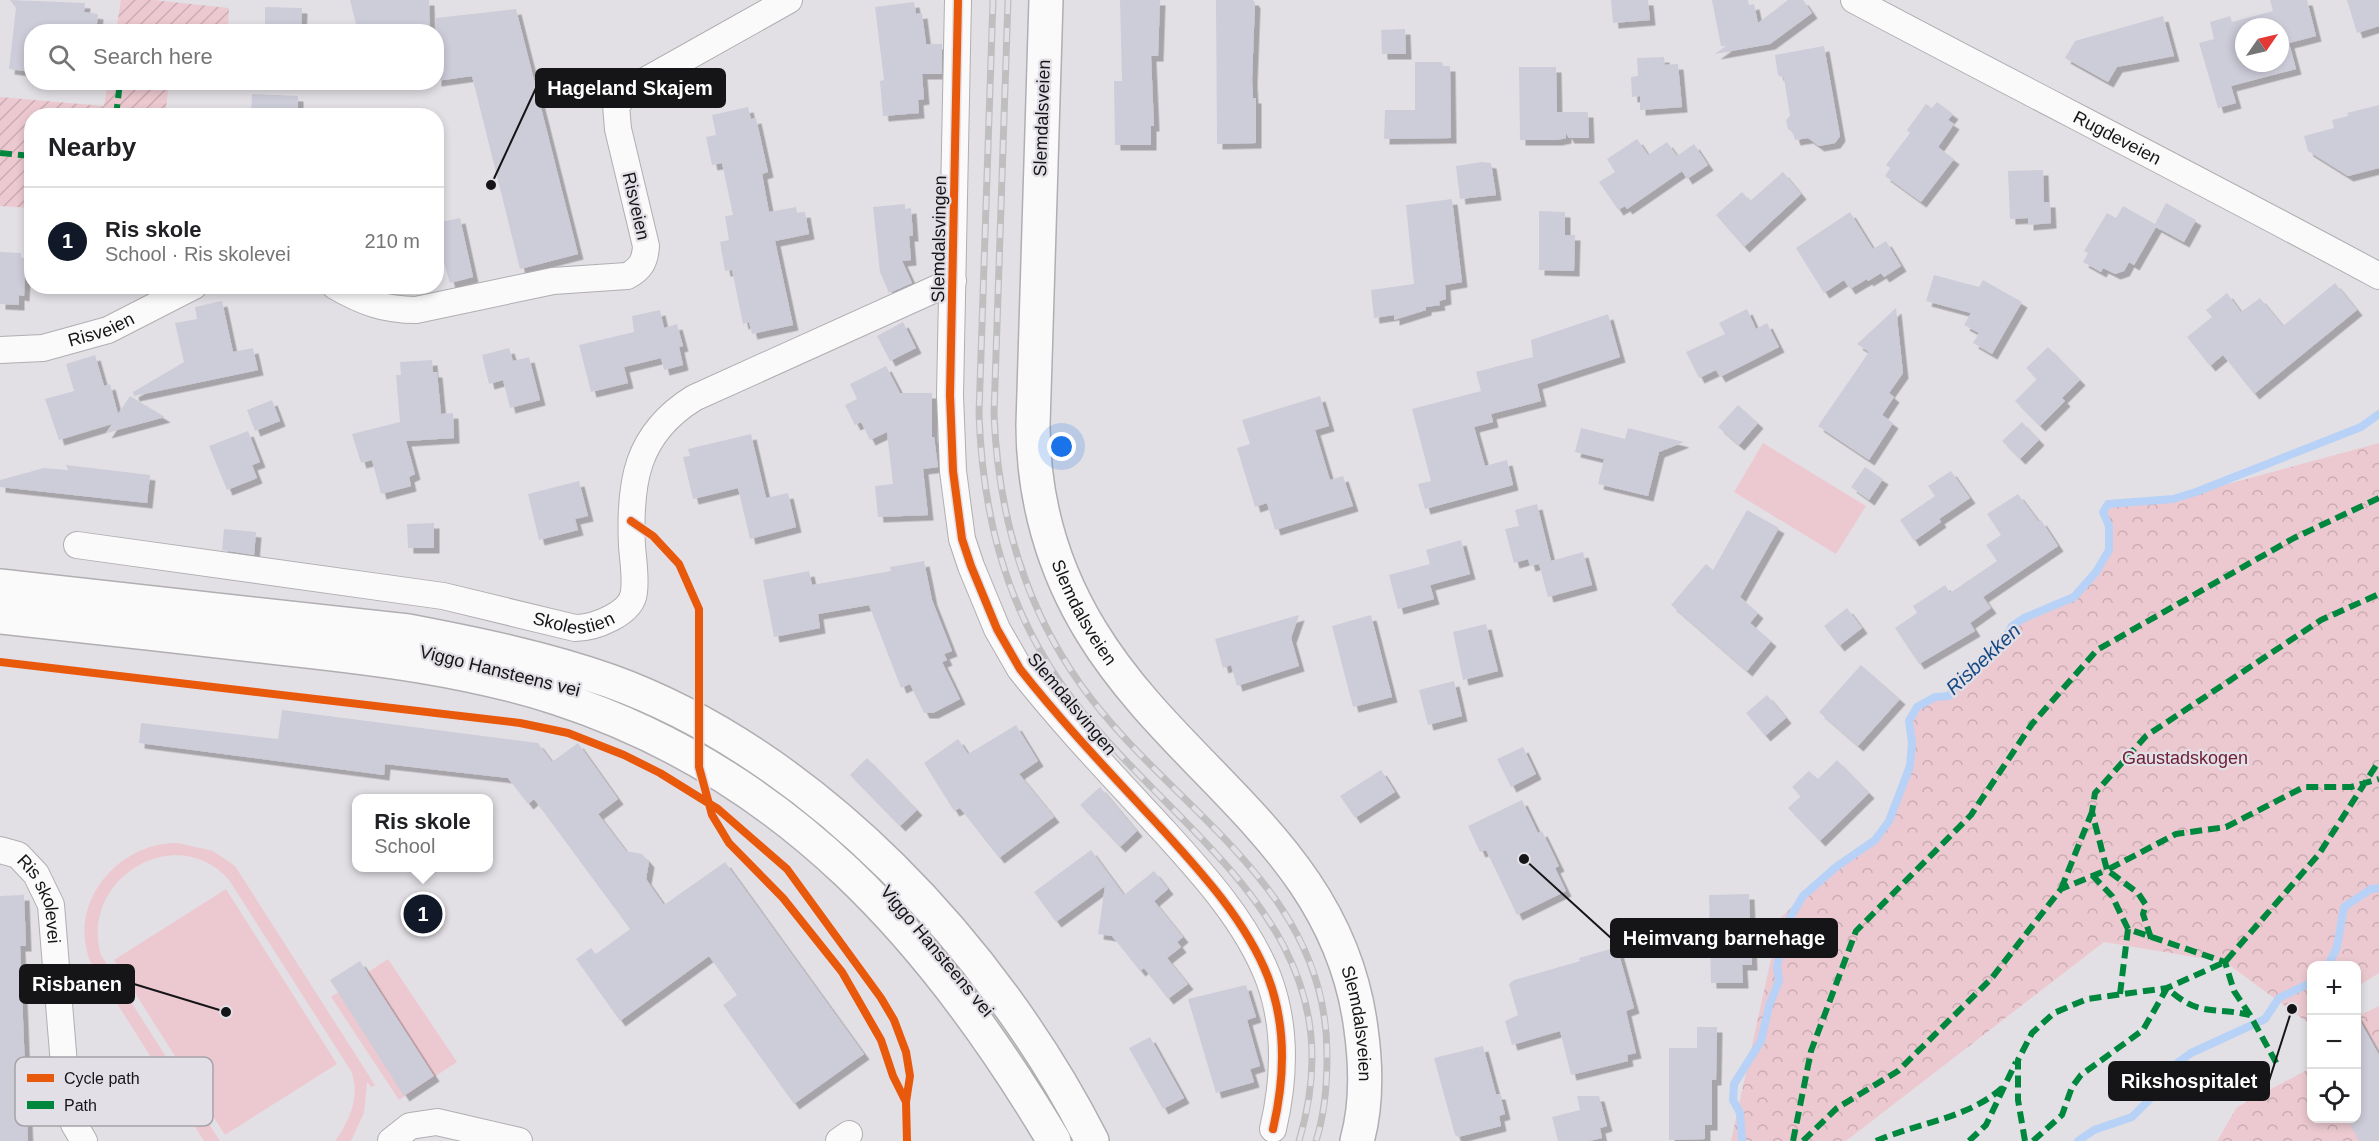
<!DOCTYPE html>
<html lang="en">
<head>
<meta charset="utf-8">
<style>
  body { margin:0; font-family:Arial,sans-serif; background:#f2f2f2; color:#202124 }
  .controls { position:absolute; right:18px; bottom:18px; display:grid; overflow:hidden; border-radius:12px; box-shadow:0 3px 9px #0003 }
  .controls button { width:54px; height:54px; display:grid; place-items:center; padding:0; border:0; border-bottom:2px solid #e0e0e0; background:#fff; color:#202124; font:30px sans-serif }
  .compass { position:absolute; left:2235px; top:18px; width:54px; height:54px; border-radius:50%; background:#fff; box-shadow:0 3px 9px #0003; rotate:56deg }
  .you { position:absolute; left:1062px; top:447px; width:21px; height:21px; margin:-15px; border:4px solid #fff; border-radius:50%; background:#1a73e8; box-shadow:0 0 0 9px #1a73e833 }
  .badge { display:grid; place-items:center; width:39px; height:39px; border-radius:50%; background:#111827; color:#fff; font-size:20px; font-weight:700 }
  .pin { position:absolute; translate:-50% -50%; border:3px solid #fff; box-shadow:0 2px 6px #0006 }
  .popup { position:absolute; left:352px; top:794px; width:141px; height:78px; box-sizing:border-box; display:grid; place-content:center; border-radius:12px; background:#fff; filter:drop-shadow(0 2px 4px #0005); font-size:20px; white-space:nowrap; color:#757577 }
  .popup b { font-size:22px; color:#202124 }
  .popup::after { content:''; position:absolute; left:50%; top:100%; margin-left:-12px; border:12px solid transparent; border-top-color:#fff }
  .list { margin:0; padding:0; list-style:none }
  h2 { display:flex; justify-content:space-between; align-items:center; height:78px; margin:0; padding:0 24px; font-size:26px }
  h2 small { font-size:20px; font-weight:400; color:#757577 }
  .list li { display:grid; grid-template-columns:39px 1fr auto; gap:18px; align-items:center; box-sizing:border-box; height:108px; padding:0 24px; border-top:2px solid #e0e0e0 }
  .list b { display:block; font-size:22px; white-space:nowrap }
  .list p { margin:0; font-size:20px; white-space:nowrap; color:#757577 }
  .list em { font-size:20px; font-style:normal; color:#757577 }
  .icon { flex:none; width:33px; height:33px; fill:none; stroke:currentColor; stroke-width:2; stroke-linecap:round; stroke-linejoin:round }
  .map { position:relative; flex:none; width:2379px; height:1141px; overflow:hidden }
  .search { position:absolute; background:#fff; box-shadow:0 3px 9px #0003; left:24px; top:24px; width:420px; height:66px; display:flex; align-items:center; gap:15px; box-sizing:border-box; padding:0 21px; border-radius:24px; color:#757577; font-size:22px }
  .panel { position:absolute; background:#fff; box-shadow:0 3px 9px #0003; left:24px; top:108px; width:420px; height:186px; border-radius:24px }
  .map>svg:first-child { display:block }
  .forest { fill:url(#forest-crowns) }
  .garden { fill:url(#garden-furrows) }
  .pitch { fill:#ecc9d0 }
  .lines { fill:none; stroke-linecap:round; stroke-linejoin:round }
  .stream { stroke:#b7d2f6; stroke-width:8 }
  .building { fill:#cdccd9; fill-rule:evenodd; filter:url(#shadow) }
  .minor-casing { stroke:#b0aeb1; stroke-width:28 }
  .secondary-casing { stroke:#b0aeb1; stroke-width:36 }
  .trunk-casing { stroke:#b0aeb1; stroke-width:36 }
  .minor { stroke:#fbfafb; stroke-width:26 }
  .secondary { stroke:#fbfafb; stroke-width:33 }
  .trunk { stroke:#fbfafb; stroke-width:33 }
  .rail-casing { stroke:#bfbfc0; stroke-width:7 }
  .rail { stroke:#e3dfe6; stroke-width:4.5; stroke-dasharray:14; stroke-linecap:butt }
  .quiet { stroke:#00873e; stroke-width:6; stroke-dasharray:12 6; stroke-linecap:butt }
  .cycleway-casing { stroke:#e3dfe6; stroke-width:11 }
  .cycleway { stroke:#e8590c; stroke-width:8 }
  .labels { text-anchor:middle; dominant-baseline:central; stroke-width:4.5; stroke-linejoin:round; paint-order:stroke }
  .street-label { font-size:18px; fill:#151416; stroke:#e3dfe6 }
  .park-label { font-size:18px; fill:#702036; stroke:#e3dfe6 }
  .water-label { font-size:20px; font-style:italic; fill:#144984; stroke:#e3dfe6 }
  .key { fill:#e3dfe6; stroke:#a5a2a8; stroke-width:1.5 }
  .key-label { font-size:16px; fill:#151416 }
  .leader { fill:none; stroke:#151416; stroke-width:2 }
  .callout-dot { fill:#151416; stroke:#e3dfe6; stroke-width:2 }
  .callout { fill:#151416; stroke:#151416; stroke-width:2 }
  .callout-label { font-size:20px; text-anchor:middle; font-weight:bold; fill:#fff }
</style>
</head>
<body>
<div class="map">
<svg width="2379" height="1141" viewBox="0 0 2379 1141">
  <defs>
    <pattern id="forest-crowns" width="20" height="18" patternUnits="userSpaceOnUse" patternTransform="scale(1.5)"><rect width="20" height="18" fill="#ecc9d0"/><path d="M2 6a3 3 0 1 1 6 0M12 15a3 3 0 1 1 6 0" fill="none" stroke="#caacb2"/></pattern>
    <pattern id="garden-furrows" width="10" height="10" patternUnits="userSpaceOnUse" patternTransform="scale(1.5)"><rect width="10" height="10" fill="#ecc9d0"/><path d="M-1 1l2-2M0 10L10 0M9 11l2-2" fill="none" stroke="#caacb2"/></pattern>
    <filter id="shadow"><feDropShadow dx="5.5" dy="5.5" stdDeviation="0" flood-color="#0004"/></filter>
  </defs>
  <rect width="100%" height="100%" fill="#e3e0e5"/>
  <path class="forest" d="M2379 443V973L2357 987 2356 966H2312L2311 1025 2225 962 2104 942 1846 1141H1731L1780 918 1836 867 1875 840 1889 821 1910 766 1912 743 1909 721 1917 707 1935 697 1949 696 1965 675 2000 647 2012 626 2024 618 2074 597 2096 572 2109 550V526L2103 512 2108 504 2173 499Z
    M2379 1006V1051L2358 1016Z
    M2311 1068 2312 1118 2352 1119 2365 1141H2217L2237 1107Z"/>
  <path class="garden" d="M121 0H153L229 8 228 31H116Z
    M108 83H169L165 115 32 116 31 208 0 206V97L104 106Z"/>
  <path class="pitch" d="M1763 443 1866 506 1836 554 1734 492Z
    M178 843 213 851 235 866 375 1085 371 1087 367 1082 364 1113 351 1141H335C349 1122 361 1095 351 1071L229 880C176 820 79 879 101 955L220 1141H204L90 961C67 902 119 842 178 843Z
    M226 889 337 1064 225 1135 114 960Z
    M388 959 457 1062 399 1100 331 997Z"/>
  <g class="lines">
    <path class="stream" d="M2328 966 2337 947 2344 907 2371 889 2379 888
      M1742 1141 1740 1113 1733 1100 1734 1084 1761 1041 1769 1006 1779 981 1777 966 1788 921 1803 896 1836 867 1875 840 1889 821 1910 766 1912 743 1909 721 1917 707 1935 697 1949 696 1965 675 2000 648 2012 626 2024 618 2074 597 2096 572 2109 550V526L2103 512 2108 504 2173 499 2196 492 2361 427 2379 414
      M2078 1141 2094 1130 2132 1117 2152 1097 2176 1064 2191 1053 2265 1019 2279 998 2312 982"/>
  </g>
  <path class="building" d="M10 0 85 3 84 12 98 14 96 32H35L32 28V72L9 69 16 8Z
    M350 0H429L430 32H358Z
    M1120 0H1160L1158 56H1151L1154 126H1151V145H1115L1114 81H1122Z
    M1216 0H1253L1255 3 1252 80 1253 98H1256V143L1217 144Z
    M1611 0H1648L1650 20 1613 23Z
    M1712 0H1748L1749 5 1754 4 1758 23 1788 0H1803L1812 13 1770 44 1715 54 1726 46H1721Z
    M2270 0H2307L2316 36 2289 43 2296 69 2231 86 2236 103 2218 108 2199 43 2214 39 2210 22 2230 16 2232 22 2273 11ZM2244 27H2280V63H2244Z
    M2347 0H2379V26L2357 33Z
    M914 2 916 14 922 13 926 44H942V74H922L924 99 918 100 919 113 883 116 880 81 884 80 875 7Z
    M265 7 302 8 301 32H265Z
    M516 9 578 254 520 269 472 76 436 81V18Z
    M2163 16 2174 56 2117 67 2108 82 2065 58 2075 41Z
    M1405 29 1406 54H1382L1381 30Z
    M1824 46 1840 136 1835 143 1819 146 1808 138 1795 140 1793 133 1788 129 1786 120 1790 116 1786 91 1784 78 1778 75 1775 55Z
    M1664 57 1665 65 1678 64 1682 107 1640 110V96L1632 97 1631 77 1638 76 1637 58Z
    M1415 62H1442L1443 66H1450L1451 138 1384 139 1385 110H1415Z
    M1519 67H1556L1557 112H1588L1589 138H1569L1566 133V138L1557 140H1520Z
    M252 94 298 96V116H251Z
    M1937 102 1953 114 1948 120 1954 124 1938 147 1954 159 1921 202 1885 176 1890 168 1886 165 1910 133 1907 130 1926 104 1932 108Z
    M2379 105V168L2348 176 2308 151 2304 136 2334 128 2332 120 2348 116 2347 113Z
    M748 107 751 119 756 118 768 172 762 174 769 212 796 207 797 213 805 212 809 234 775 241 793 325 752 334 749 322 743 324 732 270 725 271 720 242 729 240 725 216 733 215 722 163 712 165 706 137 716 135 712 115Z
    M1637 139 1648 155 1667 142 1677 156 1694 144 1708 165 1687 179 1682 171 1627 209 1625 206 1618 210 1599 182 1615 172 1607 159Z
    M1482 162 1491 163 1496 195 1460 199 1456 166Z
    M2043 170 2044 202H2050L2051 223 2028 225V218L2010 219 2008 171Z
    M1783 172 1801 194 1744 247 1716 215 1742 192 1750 201Z
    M1452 199 1462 282 1445 285 1446 299 1439 301 1440 305 1426 307V310L1394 320V315L1374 318 1371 290 1414 284 1406 205Z
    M2166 203 2196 220 2184 242 2156 227 2134 265 2129 262 2124 271 2115 274 2103 268 2101 272 2083 262 2088 253 2084 251 2107 213 2116 218 2123 206 2155 224Z
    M905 204V209L911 208 913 236H909L911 260 902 261 912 283 889 293 880 272 873 207Z
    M1539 211 1565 212V235H1575L1574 271 1539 270Z
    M1850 212 1873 249 1886 241 1901 266 1884 277 1881 273 1868 281 1867 279 1850 289 1844 280 1824 293 1796 248Z
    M460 218 473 277 450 283 440 249 436 250V223Z
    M0 252 21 253V258H26L24 296 19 295V305L0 304Z
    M1934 275 1979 287 1983 280 2022 302 1992 354 1973 343 1979 333 1964 325 1971 313 1926 301Z
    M2335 283 2357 310 2254 394 2223 355 2210 366 2187 337 2212 317 2206 310 2227 293 2241 312 2260 298 2283 326Z
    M222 301 233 352 253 348 258 370 134 396 133 392 184 362 175 323 197 319 195 307Z
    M1896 308 1903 373 1889 393 1894 397 1882 415 1893 423 1869 460 1818 426 1869 352 1857 344Z
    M1747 309 1756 329 1767 323 1779 347 1720 377 1716 370 1699 378 1686 352 1725 334 1719 323Z
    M660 310 664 328 677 324 683 346 679 347 683 365 664 370 661 358 624 367 628 383 591 392 579 345 634 332 632 316Z
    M1608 314 1620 357 1537 384 1541 401 1491 414 1493 422 1474 427 1485 466 1507 460 1513 485 1425 509 1418 484 1431 481 1412 409 1481 391 1476 372 1533 357 1531 340Z
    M903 322 916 348 890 361 877 336Z
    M2048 347 2080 380 2062 398 2065 401 2040 426 2015 401 2037 379 2026 368Z
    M509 348 513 361 529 357 540 400 510 408 503 380 489 384 482 355Z
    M95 355 104 386 110 384 118 414 130 396 165 417 106 433 112 424 59 440 45 399 74 391 66 364Z
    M432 360 433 372H437L441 414 453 413 454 438 406 441 415 474 409 477 411 486 381 494 372 460 361 463 352 434 400 422 396 375H401L400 362Z
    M886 366 900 393H932V437H934L938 467 923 469 928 515 878 517 875 486 893 484 887 432 870 440 861 422 855 425 845 405 857 399 850 384Z
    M1320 396 1329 426 1315 430 1330 480 1343 476 1353 506 1275 530 1267 503 1255 507 1237 448 1250 444 1242 420Z
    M272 400 280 421 255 431 247 410Z
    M1738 405 1758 423 1739 445 1718 427Z
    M2022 422 2039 440 2020 459 2002 441Z
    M1581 428 1625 439 1628 428 1684 442 1659 452 1648 496 1598 484 1604 459 1575 452Z
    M248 431 260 462 252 465 257 478 227 490 209 446Z
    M751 434 766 498 788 493 796 527 750 539 738 488 693 499 683 457 690 456 688 449Z
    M66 465 150 475 147 503 0 487V480L44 468 68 470Z
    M1865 467 1883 479 1869 500 1851 487Z
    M1951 471 1970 498 1939 519 1941 522 1914 541 1900 520 1935 496 1928 486Z
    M579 481 588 516 575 519 578 530 539 540 528 494Z
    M2018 494 2039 522 2041 520 2058 546 1983 597 1991 608 1970 623 1975 631 1919 664 1895 628 1917 613 1913 606 1945 585 1950 593 1997 561 1986 545 2001 535 1987 514Z
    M1537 504 1551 561 1583 552 1592 585 1548 597 1539 564 1530 566 1528 559 1514 563 1505 529 1519 526 1515 510Z
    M1747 510 1779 528 1740 597 1758 613 1750 623 1771 641 1747 671 1671 605 1706 564 1713 570Z
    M434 523V548H408L407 524Z
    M224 529 256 532 254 555 222 550Z
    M1461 540 1470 574 1430 585 1434 599 1398 609 1389 575 1430 564 1426 550Z
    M924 561 932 600 952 651 944 654 947 660 942 662 960 699 933 713H924L910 684 901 688 869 605 818 614 820 628 774 637 763 580 809 571 812 585 891 571 890 567Z
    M1847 608 1862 628 1839 646 1824 626Z
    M1299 615 1291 638 1299 666 1237 686 1231 665 1223 668 1215 639Z
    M1371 615 1392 697 1353 707 1332 626Z
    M1486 624 1498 671 1463 680 1453 632Z
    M1861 665 1900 699 1858 746 1819 712Z
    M1454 681 1462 716 1428 725 1419 690Z
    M1767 695 1786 718 1765 736 1746 713Z
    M282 710 538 743 552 762 578 743 618 799 598 814 626 851 642 854 649 862 646 879 664 905 725 862 864 1054 794 1104 723 1005 737 995 709 956 620 1021 576 959 591 948 596 954 630 929 534 799 528 804 508 778 385 764 384 775 139 743 141 723 278 739Z
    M1016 725 1038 761 1019 774 1054 817 999 858 960 808 954 811 924 763 958 739 968 754Z
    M1523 747 1536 774 1511 787 1497 759Z
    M867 758 917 810 900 826 850 775Z
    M1837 760 1869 793 1820 841 1788 808 1801 796 1792 787 1809 771 1818 779Z
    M1381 770 1395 792 1355 818 1340 796Z
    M1100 787 1137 831 1120 847 1080 805Z
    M1522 800 1538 833 1542 831 1559 866 1555 868 1566 891 1517 915 1486 850 1480 852 1468 826Z
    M1091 850 1124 895 1154 871 1168 889 1154 901 1183 937 1177 942 1181 947 1167 958 1188 984 1168 999 1144 968 1140 971 1112 936 1098 934 1105 886 1056 922 1034 892Z
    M1749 894 1752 965H1742L1743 983H1711L1709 895Z
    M24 895 26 946H20L28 1141H0V896Z
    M1617 947 1634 1008 1626 1011 1636 1053 1627 1055 1628 1061 1571 1075 1560 1031 1512 1045 1505 1021 1518 1015 1509 984 1514 980 1580 961 1579 958Z
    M360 961 434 1076 404 1096 330 980Z
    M1246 985 1256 1017 1247 1020 1260 1066 1250 1069 1254 1082 1216 1093 1188 999Z
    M2356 1014 2379 1055V1141H2359L2347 1119H2356Z
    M1697 1027H1717L1716 1080H1712V1125H1705V1139L1669 1140V1048H1697Z
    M1150 1037 1184 1098 1163 1109 1129 1048Z
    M1483 1046 1496 1094H1500L1505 1114 1499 1116 1501 1126 1458 1137 1455 1135 1434 1058Z
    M1577 1096H1599L1607 1126 1600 1128 1602 1138 1589 1141H1558L1552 1117 1580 1110Z"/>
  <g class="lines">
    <defs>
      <g id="minor">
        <path d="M958 0 950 395 953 471 962 539 971 566 997 629 1020 669C1064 725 1114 777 1162 829 1202 873 1246 921 1268 977 1287 1027 1285 1078 1273 1129"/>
        <path id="s1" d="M1854 0C2029 93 2205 182 2379 276"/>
        <path d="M335 286C362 302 385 310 416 310L553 281 627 276C641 269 645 261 646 246L618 129 616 105 632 88 789 0"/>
        <path id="s2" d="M0 350 43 348 108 330 194 286"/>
        <path id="s3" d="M77 545 443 596 575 628C594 628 632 614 634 592 636 577 633 560 632 546 629 483 636 434 694 398L953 281"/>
        <path id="s4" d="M0 850 18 855 36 874 51 905 67 1102 74 1124 84 1141"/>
        <path d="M391 1141 410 1126 437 1122 519 1141"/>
        <path d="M839 1141 849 1134"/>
      </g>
      <g id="secondary">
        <path id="s5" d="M1046 0 1033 425C1033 498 1053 569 1091 631 1178 774 1338 846 1361 1029 1366 1065 1367 1105 1357 1141"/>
      </g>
      <path id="trunk" d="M0 586 408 631C476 644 545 658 610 681 815 755 995 950 1092 1141
        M0 617C93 627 187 637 280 648 373 658 467 669 557 698 787 773 934 939 1054 1141"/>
    </defs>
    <use href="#minor" class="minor-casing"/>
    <use href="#secondary" class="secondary-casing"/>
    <use href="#trunk" class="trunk-casing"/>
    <use href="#minor" class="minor"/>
    <use href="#secondary" class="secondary"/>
    <use href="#trunk" class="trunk"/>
    <defs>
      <path id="rail" d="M993 0 979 413C982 504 1001 589 1050 667 1151 827 1367 914 1299 1141
        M1008 0 994 414C998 512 1023 604 1081 685 1169 809 1328 884 1327 1056 1327 1085 1325 1113 1316 1141"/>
    </defs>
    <use href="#rail" class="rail-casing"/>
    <use href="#rail" class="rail"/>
    <path class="quiet" d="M116 116 120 82
      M0 153 32 156
      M2092 875 2112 896 2128 929 2225 962 2234 991 2250 1015 2278 1066
      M2061 889 2092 812
      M2151 938 2143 914 2146 905 2138 893 2107 870 2176 834 2226 827 2304 787H2351L2379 779
      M2120 994 2128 929
      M1793 1141 1811 1051 1856 931 1971 815 2032 724 2097 650 2294 538 2379 498
      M1803 1141 1837 1108 1898 1071 1991 979 2061 889 2107 870 2092 812 2095 793 2146 736 2321 620 2379 594
      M1876 1141C1917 1123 1971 1118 2004 1086
      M1969 1141 1986 1125 2016 1062
      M2025 1141 2018 1100V1060L2032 1033 2054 1013 2087 999 2167 988 2225 962 2319 854 2379 761
      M2033 1141 2062 1115 2072 1087 2081 1075 2143 1030 2167 988C2200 1018 2211 1006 2250 1015"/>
    <defs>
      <path id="cycleway" d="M958 0 950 395 953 471 962 539 971 566 997 629 1020 669C1064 725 1114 777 1162 829 1202 873 1246 921 1268 977 1287 1027 1285 1078 1273 1129
        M631 521 653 536 679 564 699 609V767L712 815 729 843 783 898 842 972 881 1040 893 1076 906 1102
        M0 662 520 723 568 733 624 755 660 773 718 809 787 869 881 998 894 1020 906 1052 910 1076 906 1102 907 1141"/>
    </defs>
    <use href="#cycleway" class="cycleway-casing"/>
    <use href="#cycleway" class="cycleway"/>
  </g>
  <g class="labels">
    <g class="street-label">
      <text transform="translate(1042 118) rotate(-88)">Slemdalsveien</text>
      <text stroke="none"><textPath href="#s1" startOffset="297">Rugdeveien</textPath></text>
      <text transform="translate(636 206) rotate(77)">Risveien</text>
      <text transform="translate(939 239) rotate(-89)">Slemdalsvingen</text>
      <text stroke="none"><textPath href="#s2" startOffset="104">Risveien</textPath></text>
      <text stroke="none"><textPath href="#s5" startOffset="622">Slemdalsveien</textPath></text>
      <text stroke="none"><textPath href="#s3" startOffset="504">Skolestien</textPath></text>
      <text transform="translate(500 671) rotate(14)">Viggo Hansteens vei</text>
      <text transform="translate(1072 704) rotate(50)">Slemdalsvingen</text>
      <text stroke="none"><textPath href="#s4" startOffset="70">Ris skolevei</textPath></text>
      <text transform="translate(937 951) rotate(50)">Viggo Hansteens vei</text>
      <text stroke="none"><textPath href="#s5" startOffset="1125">Slemdalsveien</textPath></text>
    </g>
    <g class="park-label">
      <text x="2185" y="758">Gaustadskogen</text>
    </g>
    <g class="water-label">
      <text transform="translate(1983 659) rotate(-43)">Risbekken</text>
    </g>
  </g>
  <rect x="15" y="1057" width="198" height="69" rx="9" class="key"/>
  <rect x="27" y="1074" width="27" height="8" fill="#e8590c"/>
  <rect x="27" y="1101" width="27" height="8" fill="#00873e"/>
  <g class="key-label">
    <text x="64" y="1084">Cycle path</text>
    <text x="64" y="1111">Path</text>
  </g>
  <path class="leader" d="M491 185L536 88M1524 859L1611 938M226 1012L134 984M2292 1009L2269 1081"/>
  <g class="callout-dot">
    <circle cx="491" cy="185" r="6"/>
    <circle cx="1524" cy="859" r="6"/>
    <circle cx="226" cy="1012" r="6"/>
    <circle cx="2292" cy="1009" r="6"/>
  </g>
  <g class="callout">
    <rect x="536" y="69" width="189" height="38" rx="6"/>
    <rect x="1611" y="919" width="226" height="38" rx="6"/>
    <rect x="20" y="965" width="114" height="38" rx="6"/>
    <rect x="2109" y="1062" width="160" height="38" rx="6"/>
  </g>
  <g class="callout-label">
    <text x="630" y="95">Hageland Skajem</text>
    <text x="1724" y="945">Heimvang barnehage</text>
    <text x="77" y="991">Risbanen</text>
    <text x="2189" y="1088">Rikshospitalet</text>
  </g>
</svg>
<div class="controls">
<button>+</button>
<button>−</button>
<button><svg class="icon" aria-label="locate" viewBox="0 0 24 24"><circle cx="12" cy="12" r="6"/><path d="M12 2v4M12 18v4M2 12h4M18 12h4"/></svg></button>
</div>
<svg class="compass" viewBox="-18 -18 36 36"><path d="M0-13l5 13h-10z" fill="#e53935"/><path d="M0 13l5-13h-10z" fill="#757577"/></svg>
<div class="you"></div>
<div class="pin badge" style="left:423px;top:914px">1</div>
<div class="popup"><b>Ris skole</b>School</div>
<div class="search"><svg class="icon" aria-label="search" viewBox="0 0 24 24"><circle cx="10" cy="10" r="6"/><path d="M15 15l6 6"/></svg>Search here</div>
<section class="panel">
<h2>Nearby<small></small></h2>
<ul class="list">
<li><span class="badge">1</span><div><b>Ris skole</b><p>School · Ris skolevei</p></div><em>210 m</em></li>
</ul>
</section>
</div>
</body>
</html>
